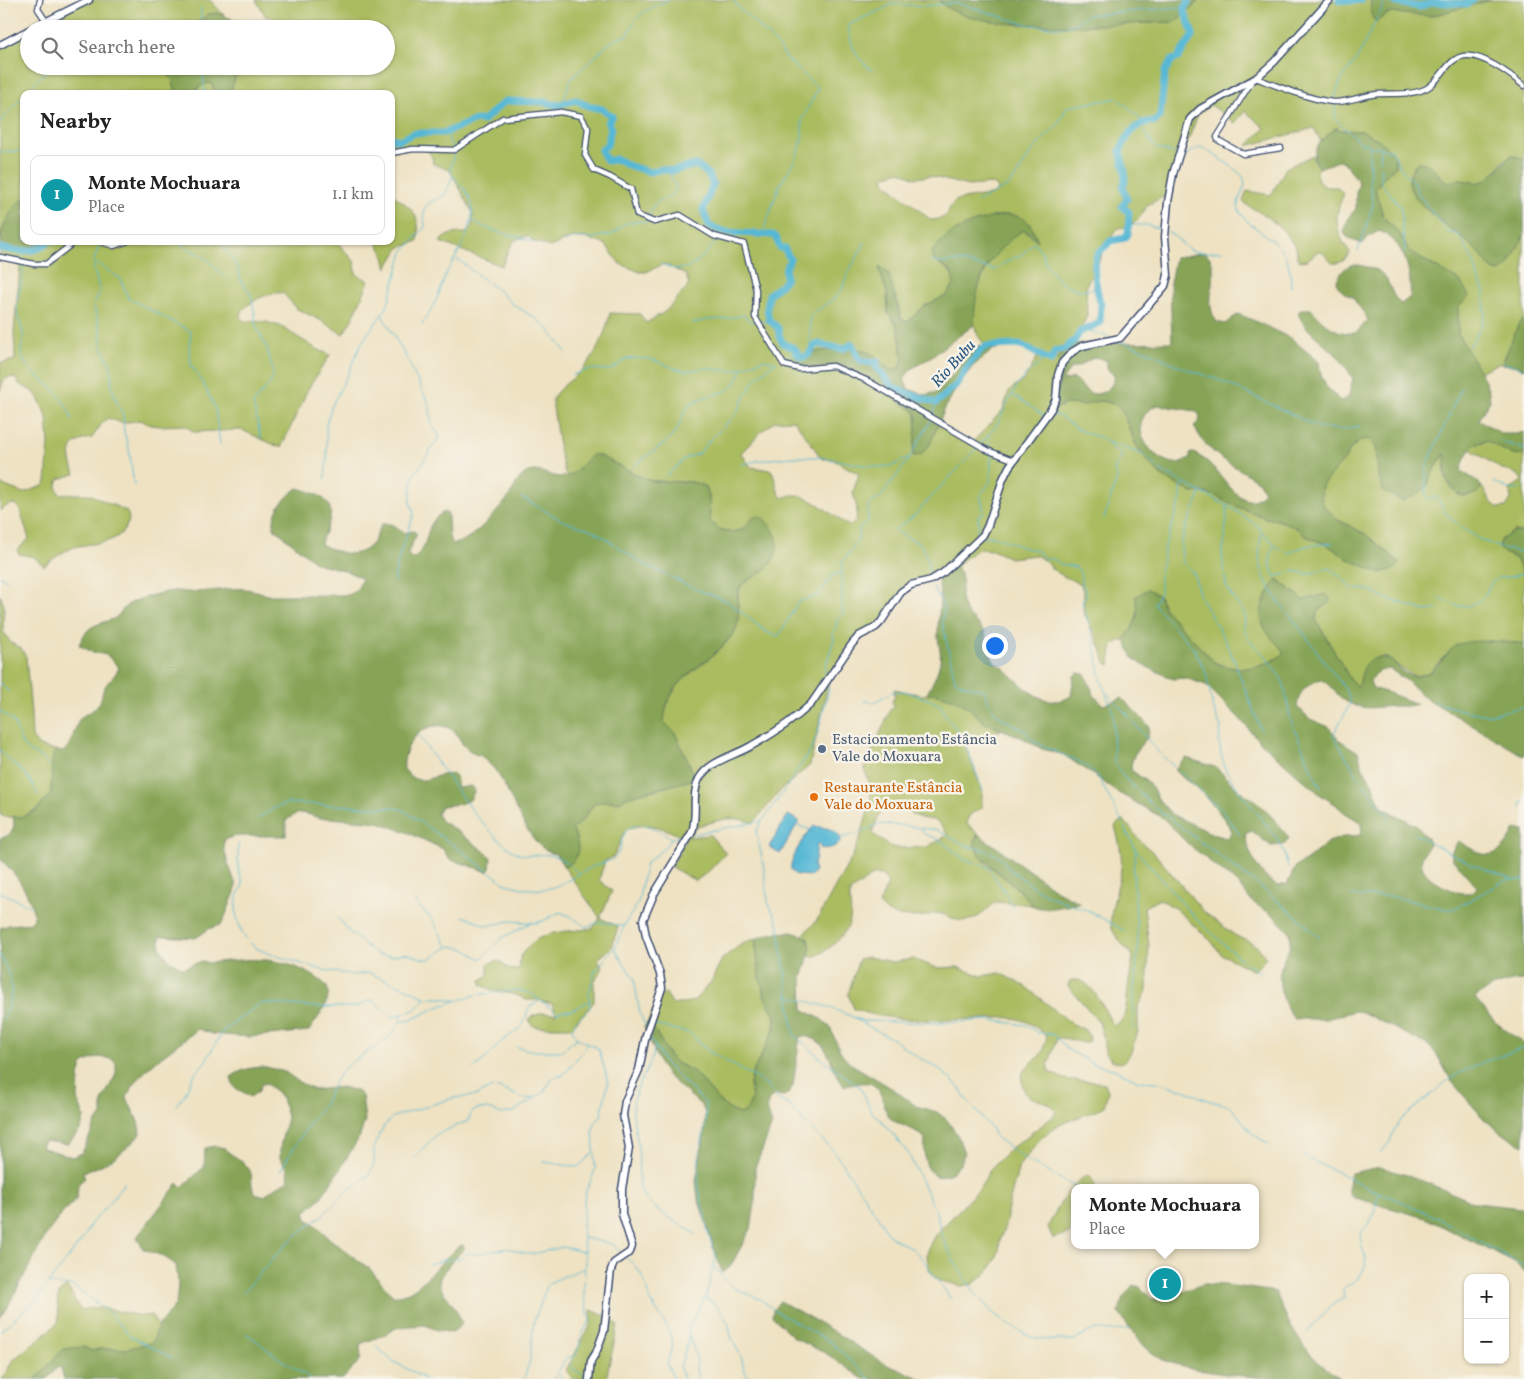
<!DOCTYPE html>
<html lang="en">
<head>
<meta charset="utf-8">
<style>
  body { margin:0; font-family:Vollkorn,serif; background:#f6f6f6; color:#222 }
  .controls { position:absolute; right:15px; bottom:15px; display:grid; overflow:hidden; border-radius:10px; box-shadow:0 1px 4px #0004 }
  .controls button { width:45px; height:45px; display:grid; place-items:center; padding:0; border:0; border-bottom:1px solid #e0e0e0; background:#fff; color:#222; font:25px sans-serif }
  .you { position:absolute; left:994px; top:645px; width:18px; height:18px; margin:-12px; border:4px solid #fff; border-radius:50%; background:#1a73e8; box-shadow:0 0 0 8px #1a73e833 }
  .badge { display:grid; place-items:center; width:32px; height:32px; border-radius:50%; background:#b45309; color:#fff; font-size:16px; font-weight:700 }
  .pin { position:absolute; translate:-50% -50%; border:2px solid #fff; box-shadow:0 1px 5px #0006 }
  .popup { position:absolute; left:1071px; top:1184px; width:188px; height:65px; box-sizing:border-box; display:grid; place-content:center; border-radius:10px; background:#fff; filter:drop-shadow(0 1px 4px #0005); font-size:16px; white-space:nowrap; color:#767676 }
  .popup b { font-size:19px; color:#222 }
  .popup::after { content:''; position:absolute; left:50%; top:100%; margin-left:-10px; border:10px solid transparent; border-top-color:#fff }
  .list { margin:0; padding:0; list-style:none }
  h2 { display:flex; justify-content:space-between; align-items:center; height:65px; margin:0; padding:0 20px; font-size:21px }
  h2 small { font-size:16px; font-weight:400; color:#767676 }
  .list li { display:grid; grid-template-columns:32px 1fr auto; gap:15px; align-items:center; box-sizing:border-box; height:80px; margin:0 10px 10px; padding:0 10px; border:1px solid #e0e0e0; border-radius:10px }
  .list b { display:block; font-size:19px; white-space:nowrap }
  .list p { margin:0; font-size:16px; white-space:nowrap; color:#767676 }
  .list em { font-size:16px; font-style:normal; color:#767676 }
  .icon { flex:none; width:28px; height:28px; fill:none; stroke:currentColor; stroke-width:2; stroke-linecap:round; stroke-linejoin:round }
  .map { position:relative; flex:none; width:1524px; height:1379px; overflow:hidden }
  .search { position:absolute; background:#fff; box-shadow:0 1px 4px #0004; left:20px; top:20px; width:375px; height:55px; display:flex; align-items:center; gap:12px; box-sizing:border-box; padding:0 18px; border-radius:28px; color:#767676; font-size:19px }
  .panel { position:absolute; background:#fff; box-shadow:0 1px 4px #0004; left:20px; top:90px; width:375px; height:155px; border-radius:10px }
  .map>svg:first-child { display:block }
  .green { fill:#aabc60; stroke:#62765f; fill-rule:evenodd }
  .forest { fill:#87a456; stroke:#516a5a; fill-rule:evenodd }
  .water { fill:#56b8d4; stroke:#387499 }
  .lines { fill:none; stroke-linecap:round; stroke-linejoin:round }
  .stream { stroke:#56b8d4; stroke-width:1 }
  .river { stroke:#56b8d4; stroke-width:7 }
  .street-casing { stroke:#3b4a6d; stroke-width:7 }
  .secondary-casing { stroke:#3b4a6d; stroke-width:9 }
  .street { stroke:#fff; stroke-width:4.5 }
  .secondary { stroke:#fff; stroke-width:6 }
  .service-dot { fill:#5c6f8a; stroke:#f7f3e8; stroke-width:2 }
  .food-dot { fill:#e8710a; stroke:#f7f3e8; stroke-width:2 }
  .labels { text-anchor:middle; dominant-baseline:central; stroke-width:5; stroke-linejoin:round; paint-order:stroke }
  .service-label { font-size:15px; fill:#4e5e75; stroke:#f7f3e8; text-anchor:start }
  .food-label { font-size:15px; fill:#c56008; stroke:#f7f3e8; text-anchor:start }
  .water-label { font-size:16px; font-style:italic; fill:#2d5881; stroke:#f7f3e8 }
</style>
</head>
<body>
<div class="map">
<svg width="1524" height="1379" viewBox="0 0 1524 1379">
  <rect width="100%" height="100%" fill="#f7f3e8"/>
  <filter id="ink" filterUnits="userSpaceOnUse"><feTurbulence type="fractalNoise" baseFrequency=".02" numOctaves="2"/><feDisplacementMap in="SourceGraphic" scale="10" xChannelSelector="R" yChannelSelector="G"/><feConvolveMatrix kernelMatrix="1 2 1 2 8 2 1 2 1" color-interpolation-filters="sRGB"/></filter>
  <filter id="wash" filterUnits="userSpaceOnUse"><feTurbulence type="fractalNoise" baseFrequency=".0096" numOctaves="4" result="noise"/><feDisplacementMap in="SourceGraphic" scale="20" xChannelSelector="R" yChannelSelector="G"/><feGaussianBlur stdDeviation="1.12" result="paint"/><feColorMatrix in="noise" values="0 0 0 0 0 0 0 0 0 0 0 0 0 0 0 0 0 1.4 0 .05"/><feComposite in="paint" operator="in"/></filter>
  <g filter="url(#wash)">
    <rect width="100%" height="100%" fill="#eee2c3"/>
    <path class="green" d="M83 0H210L224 15C211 11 199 20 190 29H29V66H163L172 79 177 94H24V199L5 247 35 250 54 241H336L355 262 356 274 369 281 353 318 343 334 320 320 297 309 283 293C270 291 250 301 242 311L241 318 244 321 266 322 280 326 315 348 330 355 308 389 281 448 242 430 194 432 185 425 159 426 148 424 141 420 122 423 108 418 103 422 92 438C66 442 68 453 75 474L59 479C56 485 56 489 60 494H89L126 511C129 515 130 520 127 525 117 546 93 542 75 547 63 551 54 558 44 566L34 557 19 554 17 550 29 539 20 510 15 504 8 505 0 511V484L23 493 43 486 46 482 49 443 47 417 37 396 32 391 19 384 16 379 11 377C2 379 3 383 0 391V363L15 360 14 331 20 268 18 264 0 259V44L74 3Z
      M256 0H939L940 2 1012 24 1073 26 1174 22 1200 0H1372L1370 3 1382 18 1387 14 1394 13 1431 16 1491 0H1524V159L1512 155 1503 162 1488 180 1480 183 1459 180 1450 182 1444 180 1439 174 1413 166 1410 179 1422 204 1477 250 1493 270 1497 272 1524 235V319L1519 323 1502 364H1497L1479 372 1458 334V308L1442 270 1416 256 1407 247 1399 233 1383 216 1375 189 1384 177 1395 167V155L1379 140 1362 131 1338 130 1337 127 1321 142 1314 128 1247 146 1265 128 1245 111 1235 123 1211 105 1198 114 1168 195 1147 205C1143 217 1131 228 1118 228L1103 249 1101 258 1086 285 1087 316 1078 335 1057 359 1061 365 1055 410 1065 404 1085 405 1093 402 1103 401 1114 404 1122 411 1137 448 1160 475 1192 493 1202 492 1216 496 1228 503 1266 518 1277 520 1289 524 1298 529 1305 536 1326 544 1348 559 1379 573 1394 569 1401 563 1365 534 1336 519 1324 506 1321 497 1322 485 1345 459 1351 448 1361 440 1369 439 1376 447 1378 473 1427 486 1432 473 1446 452C1445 460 1443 472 1447 480 1454 498 1468 501 1482 487L1491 502 1498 508 1506 507 1511 499 1510 489 1521 482 1522 479 1516 474 1500 468 1470 449 1475 444 1487 441 1513 455H1524V533L1514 531 1501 540 1511 557 1516 558 1524 577V644L1491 641 1456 645 1427 674 1413 676 1385 657C1364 659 1364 667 1359 685L1356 686 1350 679 1316 620C1316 612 1322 607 1329 603L1313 597 1304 601 1277 579 1264 600 1270 636 1279 644 1284 653C1266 669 1236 673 1214 662L1165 610 1159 596 1151 591 1139 605 1136 622 1124 641H1119L1112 648 1110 665 1106 663 1100 646 1083 611 1084 595 1081 584 1063 576 1052 569 1048 563 1036 555 1010 558 992 550 979 549 974 551 958 565V568L909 589 899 600 877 631 857 638 831 671 810 765 782 789 753 823C733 814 714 821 695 828L689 837 710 835 726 853 710 870 696 881 671 867 686 839C664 828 649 820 625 830L614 856 605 861 599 880 612 891 600 918 618 926 612 947 598 959 603 968 594 982V1002L572 1027H536L531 1024 529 1018 541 1013 556 1014 552 1004 537 1000H526C513 990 494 995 481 984V980L488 975V964L497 961 502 962 506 967 512 970 520 968C518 962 520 955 525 950 543 928 567 933 593 928L600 918 564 867 570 864 575 859 576 837 572 829 582 821 595 803 610 801 616 802 626 797 696 779 675 733 664 722C667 673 712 668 735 631 743 618 733 593 743 584 748 579 756 576 762 572L744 527C733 536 719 531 710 521L709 496 706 487 700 484 691 482 653 481 641 477 600 456 578 468 575 473 566 477 560 454 552 400C558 387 570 382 580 372 595 358 606 333 610 313L640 314 646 323 666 311 689 285 686 275 664 264 646 272H640L620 264 605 244 584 238 573 237 550 247 533 241 528 236 515 240 509 249 502 266 440 242C446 233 456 233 466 233L472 226 473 213 450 170 433 164 432 157 425 146 391 151V94H230L236 75 244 66H386V29H276L275 22 271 16 266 17ZM900 171 915 178 930 176 968 186 993 184 997 187 998 189 994 194 957 200C943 211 954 218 931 220L886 183 884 179 887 175ZM1004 215C1021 215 1032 223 1037 240L1024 230C993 242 968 295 975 327 976 335 984 344 989 350L1026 345 1040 352 1025 379 1009 391 1003 410 971 444 938 423 929 446 913 449C916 436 918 424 915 412L885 392 871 379 858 374 844 364C822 367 811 367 790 359 808 352 849 344 866 351 876 355 883 363 890 371L900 367 903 358 899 333 896 324 888 313 887 292 879 269 896 297 901 319 907 322 926 305 946 296 954 285C954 274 949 269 939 264L992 217ZM794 420 822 459H832L859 474 853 492 857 509 856 521 849 526C834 517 810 494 793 495 790 495 785 497 782 498 775 489 777 478 771 470L751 467 741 453 762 431 775 421Z
      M208 83 212 84 215 94H193L201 85Z
      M1313 155 1314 162 1319 168 1317 172 1318 181 1326 187H1337L1344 194C1333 216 1335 233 1350 252 1346 260 1341 264 1332 263L1322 252 1318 251 1308 260 1300 261 1298 258 1296 248 1283 230 1266 216 1245 204 1243 200 1247 191 1271 195 1286 168Z
      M391 194C412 207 421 215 418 241L399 248 387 268 383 253 376 241H391Z
      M0 595 4 605 3 631 11 643 21 648 26 657 31 713 32 737 38 745 47 749 55 750 52 762 51 794 37 809 22 817H5L0 815Z
      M894 689 922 695 935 693 954 699 969 708 985 723 1001 730C996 732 991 736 985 736 975 736 970 733 961 740L966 747 982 790V808C974 812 967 814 967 824L978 834 975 839 977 851 987 864 1011 883 1034 906 1025 904 995 902C987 910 981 917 970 920 956 924 949 914 937 913 933 913 929 915 925 916 910 918 888 918 879 904L888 883 882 875H873L850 892C849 902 852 910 850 920 847 935 827 953 812 957L809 956 810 948 807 938 802 936 815 922H816L853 855 860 838 870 805 871 787 864 769 890 711 889 710 895 707 892 702 895 695ZM888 807 911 811 912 814C929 825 934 811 947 834 940 843 934 841 927 847L898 848 889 846 872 833 881 810Z
      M1123 819 1141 842 1155 854 1204 912 1236 936 1250 942 1258 947 1266 958 1254 971 1221 954 1211 941 1176 909 1160 899 1144 907 1149 945 1147 991 1138 1007V1032L1131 1052 1125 1061 1120 1063 1113 1061 1105 1053 1103 1036 1099 1022 1068 986 1069 982C1090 970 1105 1013 1113 1025 1128 1024 1126 999 1128 988 1129 977 1132 967 1133 956 1125 947 1117 940 1112 929 1107 915 1120 884 1121 868 1123 854 1118 839 1115 826Z
      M755 939 759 974 765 997 775 1016 774 1030 752 1074 750 1085 752 1098 746 1111 740 1114C721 1109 709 1087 695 1073 687 1066 677 1067 670 1056 663 1046 658 1034 650 1023H647L661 996 666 993 673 1005 694 1001 711 982 722 959 743 943Z
      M868 957 893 962 913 959 937 968 957 967 982 976 1000 973 1026 987 1071 1023 1085 1030 1090 1037 1088 1043C1077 1043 1068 1037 1057 1038L1048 1066 1049 1072 1064 1079 1105 1083 1108 1091 1104 1107 1057 1126 1041 1138 1019 1166 1007 1211V1220L1000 1240 999 1251 996 1259 988 1272 973 1284 961 1286 937 1280 929 1269 927 1256 928 1248 935 1235 980 1188 990 1169 1010 1149 1054 1116 1056 1111C1047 1096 1027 1104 1023 1087 1018 1065 1033 1066 1042 1052 1044 1047 1045 1041 1047 1037 1040 1029 1028 1021 1018 1019 1008 1016 990 1019 979 1019 938 1020 894 1023 854 1009L848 994 859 959Z
      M1088 1175 1092 1179 1096 1188H1075V1224L1069 1233 1053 1239 1048 1227C1055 1211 1071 1182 1088 1175Z
      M65 1287H67C74 1294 74 1305 82 1310 106 1302 129 1319 151 1315L158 1326 153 1342 126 1349H100L92 1351 84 1347 64 1349 36 1379H2L13 1360 58 1323C61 1308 51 1300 65 1287Z
      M591 1310 610 1318 618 1325 606 1379H572L566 1370 591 1324Z"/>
    <path class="forest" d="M939 0H1200L1180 18 1174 22C1130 23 965 37 939 0Z
      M1372 0H1491L1431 16 1394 13 1387 14 1376 22C1370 17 1369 7 1372 0Z
      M217 13 232 19 241 29H190L208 14Z
      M163 66H244L236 75 230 94H215L212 84C204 82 198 87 193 94H177L172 79Z
      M1337 127 1338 130 1362 131 1379 140 1395 155V167L1384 177 1375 189 1383 216 1399 233 1407 247 1416 256 1460 281 1469 296 1458 308V334L1484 379 1489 392 1490 401 1478 420 1495 429 1501 434H1517L1524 432V455H1513L1487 441C1470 441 1465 457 1461 471L1477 481 1482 487 1476 494 1464 496 1457 494 1446 479 1445 453 1432 473 1427 486 1418 494 1402 501 1383 491 1378 473 1376 447 1369 439 1361 440 1351 448 1345 459 1322 485 1321 497 1324 506 1336 519 1365 534 1401 563 1394 569 1379 573 1348 559 1326 544 1305 536 1298 529 1289 524 1277 520 1266 518 1228 503 1216 496 1202 492 1192 493 1160 475 1137 448 1122 411 1114 404 1103 401 1093 402 1085 405 1065 404 1060 406 1053 414 1048 410 1059 387 1061 366 1057 360 1070 344 1172 342 1170 283 1175 258 1205 252C1225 269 1200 300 1217 322L1225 324 1238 314 1255 321 1292 339 1319 362 1320 371 1326 386 1340 401 1348 398 1353 378C1347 369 1341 359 1333 352 1321 340 1304 330 1298 313L1301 309H1311C1323 323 1336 335 1356 333L1368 320C1364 311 1357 306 1353 297 1345 294 1339 290 1336 282 1346 263 1351 262 1370 268 1373 269 1378 269 1380 272 1391 281 1390 295 1401 304L1410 297C1412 271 1404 241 1379 231L1368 237 1362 244 1347 237 1343 231 1350 215 1356 209V193L1359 183 1349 168 1341 160 1319 168C1306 151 1324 138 1337 127ZM1096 357 1107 361V369L1115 376C1113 387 1102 397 1090 393 1084 390 1079 383 1074 378L1063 381V379L1071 368C1079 368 1088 360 1096 357ZM1157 405 1196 411 1200 416 1199 422 1194 426C1209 457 1232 463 1259 482L1264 492C1245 517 1225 478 1213 467 1208 461 1201 457 1194 453H1190V458C1186 460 1183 463 1179 463 1155 466 1120 424 1157 405Z
      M1512 155 1524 159V235L1509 265 1501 272C1489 271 1484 258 1476 250 1459 232 1421 212 1411 190 1406 181 1411 168 1418 162 1431 162 1434 170 1442 179 1448 185 1454 179 1460 180 1467 180 1473 184 1480 182 1491 181 1502 163 1512 155Z
      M24 199V241H54C32 254 28 249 4 247 3 244 1 240 1 236 3 225 14 203 24 199Z
      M1004 215C1025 214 1031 222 1038 241L1030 233 1024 230C1017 233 1011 239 1006 244 980 268 975 291 974 325L928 359 911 369 904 379 908 389 925 395 937 392 955 372 964 357 972 347 984 345 989 349H994L973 366 957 387 947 404 929 446 921 455 913 456 917 419 915 411 885 392 871 379 858 374 844 364 821 367 807 366 796 368 790 359C808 352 847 345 865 351 876 354 883 363 890 371L900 367 903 358 899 333 896 324 888 313 887 292 879 269 880 266 889 274 901 319 907 322 926 305 946 296 954 285 951 272 933 259 932 252C949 228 976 220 1004 215Z
      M1524 319V369L1518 366 1502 364 1519 323Z
      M593 454 600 456 641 477 653 481 691 482 700 484 706 487 709 496 710 521C718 530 729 535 741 530 750 526 746 517 761 516 765 520 770 525 773 530 783 544 774 565 761 573 754 577 744 581 739 588 735 596 742 616 736 629 734 633 730 637 727 641 702 670 666 678 664 722L675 733 696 779 626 797 621 802 610 801 595 803 582 821 572 829C580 843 582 860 564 867L556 854C529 851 512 795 498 774 493 767 486 760 479 754L477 755C469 751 464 748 460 740 459 739 457 734 456 733 444 721 426 725 415 737 407 746 403 757 404 769 421 793 434 770 454 775L457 780V787L459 788 471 786 474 788V792L470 800 460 804 441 806 437 814 441 821 453 828 488 854 491 858 490 869 488 872 449 859 443 849 409 833 378 822 329 818C311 821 305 804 286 821V836H235L224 840V849L228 863 236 885 235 892 222 924 209 929 196 938 160 936V948L169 960 183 968 202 961 208 963C250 959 276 954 314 976 321 981 331 986 328 997 326 1007 315 1022 309 1031L249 1037 213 1034 198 1029C173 1049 141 1067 127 1097 132 1113 139 1115 140 1134 125 1152 106 1166 83 1172L85 1178 78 1184 77 1198 59 1217 46 1235 7 1308 0 1318V928L9 925 30 923 34 919C33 898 16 873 0 859V838C12 836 16 828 13 817H22L37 810 51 794 52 762 55 750 63 752C73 743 73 732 79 720 83 714 90 713 95 708 101 703 101 698 103 691 106 682 115 677 119 668L107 655 92 652 79 645C87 625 94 626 113 619 119 617 123 607 129 604 142 597 159 593 173 591 179 590 186 593 192 592 216 592 244 583 267 595H349L358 588 362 578 346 571 316 563 274 528C272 511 284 498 298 488 318 494 338 500 328 525 326 532 322 536 321 544 339 554 362 561 375 539 377 534 379 529 382 524 391 522 397 527 403 533L414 531 417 534 408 552 409 557 415 558C430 543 424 532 435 519 437 516 441 514 444 512L448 514 449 537 453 544C472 541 496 513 508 498 513 492 515 483 520 478 535 461 551 481 567 476 579 473 583 460 593 454ZM99 1057 112 1059 116 1064V1074L102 1101V1115L97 1120 82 1153 72 1157 41 1147 44 1141 68 1144 81 1129 84 1117 78 1100 79 1077 82 1065 85 1062Z
      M1514 531 1524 533V577L1516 558 1504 553 1499 548 1501 540Z
      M958 568C959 571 961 575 962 579 964 588 958 592 963 605 967 617 978 622 984 632 989 641 988 653 994 661 996 665 1003 666 1006 670 1023 686 1046 712 1071 696L1074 676 1078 673 1085 674 1094 695 1103 705 1122 698 1149 726 1148 737C1139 747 1131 755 1131 770L1149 783 1159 800 1171 814 1215 835 1226 838 1230 835 1231 829C1222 816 1212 802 1201 792 1192 783 1182 780 1175 769L1186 758 1215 767 1221 772 1237 789 1257 802 1272 817 1289 838 1284 845 1271 846 1252 831 1245 834C1249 855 1259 875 1277 886L1287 884 1296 866 1307 860 1328 842 1343 837 1361 835 1362 823 1345 813 1335 804 1322 796 1260 742 1239 718 1206 685 1185 678 1173 679 1143 665 1133 658 1126 642 1124 641C1133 627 1142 614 1135 597L1148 589 1159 596 1165 610 1214 662C1236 673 1266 669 1284 653 1278 643 1269 637 1264 627 1255 610 1269 593 1277 579L1304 600 1325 594 1330 598 1329 603C1322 607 1316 612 1316 620L1350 679 1356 686 1359 685C1362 674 1363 660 1377 658 1397 655 1398 675 1413 676 1416 677 1421 675 1424 675 1435 672 1446 653 1455 646 1466 638 1510 642 1524 644V756L1424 697 1407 681 1390 669C1379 670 1376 672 1370 682L1371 685 1375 689 1389 693 1417 704C1408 707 1402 706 1393 706 1377 707 1362 711 1347 702 1336 696 1331 684 1320 679 1305 687 1300 689 1297 707L1310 719 1329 727 1338 739 1358 752 1363 768 1373 784 1375 792 1382 807 1417 826 1429 841C1429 851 1419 855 1422 866 1425 879 1454 894 1467 893 1472 893 1475 890 1477 887L1453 860 1451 853 1458 841C1466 845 1472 850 1480 853 1497 860 1509 843 1515 829L1524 831V980C1507 980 1488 987 1475 998L1494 1021 1524 1044V1145L1504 1135 1484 1119 1452 1082 1437 1055 1428 1045 1362 1012 1355 1011 1326 1019H1294C1284 1007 1276 982 1281 967 1286 950 1291 954 1290 933L1274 916 1251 901 1238 884 1188 844 1163 818 1115 791 1101 780 1064 755 1042 749 1019 736 985 723 969 708 954 699 936 693 927 694C932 684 938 673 940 662 942 651 937 641 938 631 938 613 943 594 937 577Z
      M978 834 1059 892 1080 903C1069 905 1044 912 1034 906 1028 902 1023 894 1018 889 1003 875 984 864 974 845Z
      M792 932 807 937 811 948 802 978 803 1009 821 1019 830 1027 839 1049 848 1062 893 1089 916 1106 937 1112 947 1120 958 1136 964 1153 961 1164 949 1174 936 1177C923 1167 924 1155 925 1139 917 1129 904 1127 894 1121 880 1113 886 1086 868 1083 860 1082 852 1085 844 1086 828 1067 832 1037 800 1036L793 1086 789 1093 784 1096 774 1095 770 1099 768 1102 767 1109 772 1125 755 1168V1204L751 1229 730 1267 722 1273 698 1198 696 1181 704 1136 705 1113 702 1106 667 1075 660 1065 644 1027 647 1023H650C658 1034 663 1046 670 1056 677 1067 687 1066 695 1073 709 1087 721 1109 740 1114L746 1111 752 1099 750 1085 752 1074 774 1030 775 1016 765 997 759 974 755 939 772 933Z
      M266 1067 285 1072 299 1082 314 1090 342 1087 357 1091 362 1096 365 1120 360 1136 342 1166 320 1199 305 1212 307 1219 316 1225 330 1239 370 1269 392 1295C414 1297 428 1275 443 1261 448 1255 455 1250 461 1245L464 1246V1249C420 1294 445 1279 462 1323L453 1333 437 1330 425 1325 411 1326 396 1328 384 1335 360 1344 361 1359 343 1379H64L61 1368 58 1367 47 1379H36L63 1349 84 1347 92 1351 100 1349H126L153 1342 158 1326 176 1304 178 1284 176 1265 163 1256 143 1249 137 1237 178 1183 182 1187 204 1167 205 1148 216 1146 224 1148C231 1156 244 1160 249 1169 254 1177 249 1184 255 1193L265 1196 271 1190 289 1180 287 1169 280 1158V1147L287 1117 285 1110 282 1098 276 1091 265 1083 261 1085 258 1092 250 1097C240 1088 233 1092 231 1077 242 1069 252 1067 266 1067Z
      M1380 1167 1413 1177 1476 1203 1521 1208 1524 1211V1273L1515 1262 1425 1218 1352 1197 1348 1190 1351 1173Z
      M1204 1284 1226 1285 1276 1292C1290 1330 1306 1358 1342 1379 1285 1379 1215 1379 1163 1360 1144 1350 1131 1331 1119 1313L1122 1299 1133 1285 1140 1287 1152 1299C1170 1298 1186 1289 1204 1284Z
      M780 1301 823 1325 885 1364 922 1379H863L827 1354 794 1338 772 1316 773 1310Z"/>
    <path class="water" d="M788 815 799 821 780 854 769 847Z
      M814 826C825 828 839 828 841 841 837 847 827 850 820 848V844H817L815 861 813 865 815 872 810 876C804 875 795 877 792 871 786 862 807 833 814 826Z"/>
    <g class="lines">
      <path class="stream" d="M733 0 742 11 776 43 787 59 818 88 802 120V140L796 158 779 186 762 235
        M1386 0 1358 57 1341 80 1335 96V119L1361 143H1367L1371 147H1379L1386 150 1392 149 1399 166 1414 183 1418 193 1430 210 1448 232 1457 234 1461 238 1474 262 1478 278 1484 291 1485 315 1480 329 1469 347
        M201 29V8
        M202 66 205 94
        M873 71C854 57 852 47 848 25L893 4 922 6 957 3 1029 25 1063 28 1076 23 1088 15 1184 7
        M25 94 43 74 54 66
        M562 104 571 79 608 44 618 38 628 35C636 13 648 8 669 0
        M0 122 24 95
        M1139 125 1156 148 1176 154
        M449 131V142L453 148
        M1380 148 1381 183 1401 208 1405 251
        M0 152 24 151
        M1183 156 1201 147C1210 153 1241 170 1244 179 1248 190 1233 200 1240 212 1243 218 1250 224 1256 228 1282 248 1290 252 1291 287
        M977 202 1008 186 1017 175 1034 148 1056 127 1067 107 1118 98 1145 123
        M472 220C490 234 515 234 536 243
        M1128 225H1147L1164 230
        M716 229 717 235
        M1168 232C1177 236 1181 245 1190 250 1196 254 1215 252 1222 251
        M175 241 207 259 225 278
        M223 241 225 250 238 267 241 281 251 294 255 314V324L267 348 273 371V376L269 385 253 403 261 438
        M564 242 576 238H592L613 234 626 223 641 221 645 223 654 205 659 201 673 195 676 187 668 171
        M100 245 94 259V270L100 292 95 302 94 307 101 332V344L110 364 112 377 111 383 116 401 123 414 124 432 129 449 134 485
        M1358 251 1373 205 1370 184 1369 146
        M20 259 30 250
        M457 259 504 295 511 303 535 318 549 330 566 352
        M930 262 943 263 959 261 994 270 1011 259 1021 255 1034 242 1043 254 1046 265 1061 283 1079 290 1098 289
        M96 263 121 279 128 298 190 331 191 334 189 345 191 365 202 381 215 408 220 444
        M20 264 23 266C24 279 18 291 17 304 16 319 21 322 23 334 24 343 18 350 23 360 30 372 41 378 51 387 59 395 69 408 72 419
        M661 264C666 266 675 270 680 269 696 268 709 250 718 239
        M382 315 403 351 425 396 429 403 432 426 440 436 413 477 410 501 414 514 398 559 394 582
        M758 321 771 322
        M693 323 706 320 725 319 744 315 749 321H754
        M422 325C427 316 433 307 437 298 441 290 443 280 447 272 456 257 475 226 472 207 468 186 458 187 450 171L454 152
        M1086 330 1109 337
        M1120 341 1149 352 1181 367 1224 382 1318 427 1340 430 1360 426
        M810 350V315L832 300 841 292 847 275 865 242
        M782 359 796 351
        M1502 363 1514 365 1524 370
        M572 375 590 369 611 370 626 359 635 358 651 359 677 369 686 371 705 368 733 371 764 359 776 362
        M1461 388 1426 468V496L1430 498 1437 497 1446 514 1462 528 1481 540 1498 547 1524 553
        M1013 395 1043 415
        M1049 416 1058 415 1077 429 1091 435 1100 437 1107 442 1142 454 1161 471 1233 509 1256 525 1277 547 1288 553 1305 546 1333 543
        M933 417 936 403
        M988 436 991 451
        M1499 441 1524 449
        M980 444 996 426 1017 385 1025 376 1045 359
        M742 464C765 459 790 456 814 457 838 458 869 470 890 466 897 465 902 461 908 458
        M633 467C645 455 661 449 672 436 682 427 681 411 692 403 703 395 726 395 734 385 738 380 740 373 743 368
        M666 476 686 458 700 453 707 443 736 414 748 391 759 375 776 362
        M325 478 327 459 326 425 332 405 347 376 362 342 387 307 403 252 425 227 424 214 425 208 429 203 445 195 453 176
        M1182 482 1181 498 1165 546 1160 573V593L1154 604 1195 650 1206 673 1213 708 1221 727 1219 741 1221 754 1226 771 1240 792 1278 840 1283 850 1288 867
        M1494 482C1504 487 1514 494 1524 487
        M1201 492 1184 532 1181 547 1182 561 1194 574 1200 597 1228 645 1261 730
        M521 497 563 521 592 530 605 538 640 562 693 588 727 601 768 633 778 636 780 634 798 602 818 595 833 575 842 573
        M1227 506 1225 539 1222 554 1226 585 1231 595 1245 614 1244 628 1247 637 1264 655 1281 678 1284 685 1290 718 1312 771 1321 788
        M1104 518 1116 482 1117 477 1114 471 1123 453 1113 449 1108 443
        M1262 532C1251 575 1275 596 1299 627 1311 643 1322 659 1334 674 1340 682 1350 693 1350 704L1333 735 1360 780 1391 819
        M981 535 977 532 979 525 978 516 983 513V507L980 495 989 484 991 479V455
        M984 537 992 536 1000 538 1019 546 1037 551 1044 558 1055 560 1060 564 1076 567 1080 572 1081 581 1086 592V596L1082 601 1095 644 1101 680 1113 712 1114 760 1121 774 1153 806 1258 885 1297 917 1320 938
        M1274 546C1268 555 1270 568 1275 577L1295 571 1307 574 1330 568 1345 581 1352 589 1370 590 1384 598 1426 611 1438 609
        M0 576 7 580
        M930 577 927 559 921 544 895 531V529L914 516 977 448
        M931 583 945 609 942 621 955 680 964 685 984 690 991 708 1002 718 1025 731 1035 742 1056 752 1078 761 1089 768 1099 778 1136 850 1196 919 1237 956 1261 973
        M1437 597 1457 606H1468L1483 598 1491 583 1498 578 1510 577 1524 573
        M0 683 9 692
        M822 683 821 681 825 676V668L834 639 833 634 836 627 837 620 844 613 842 610V563L859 538V529L868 521V505L881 497 908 460 931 420
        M827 686 829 689 818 732 812 748 782 794 762 821 756 832 763 862 768 902 778 923 794 1035 822 1059 859 1086 864 1094 871 1112 882 1121 908 1153 937 1214 941 1234 953 1260 976 1294 992 1312 1007 1324 1031 1337 1050 1340H1074L1095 1329 1111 1331 1129 1329
        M1108 694 1126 713 1158 752 1224 812 1240 835
        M864 701 874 702 892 692 904 691 933 701 941 706 947 718 957 730 961 743 968 751 983 791
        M1435 702 1461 710 1487 715 1524 707
        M0 711 13 721 23 746 30 752 42 758 49 766
        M416 733C447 772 470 818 510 849 527 861 538 851 554 856 564 859 572 867 579 874
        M0 750C6 759 13 763 21 770 29 777 33 786 38 795
        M1520 808 1524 800
        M258 819 272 809 288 803 395 808 403 810 435 832 506 884C550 896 555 887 592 867 600 863 611 862 616 856 622 850 620 841 624 835 636 815 658 829 671 838
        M796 825 811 830
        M921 829 924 834 938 839 964 859 988 867 1005 892 1012 907
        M694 834 761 821
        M1415 834 1471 864 1512 879
        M840 838 857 834 878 824 899 825 937 830 969 847 985 850 1000 857 1009 869 1035 888 1047 895 1091 912 1125 931
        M238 844V868L243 885 237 896 236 914 242 933 248 941 256 948 270 954 323 970 355 975 369 973 411 990 426 998H445L458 1001
        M0 892 30 906
        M1351 896H1390L1446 909H1453L1463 904 1506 880H1524
        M415 900 420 908 432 919 447 946
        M463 916 487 926 510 921 535 923 543 921 560 912 572 917 586 927 600 922 623 926
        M338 918 349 932 378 955 392 956 405 953 424 959H429L450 946 465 949 481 959 502 938 532 922
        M615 948 619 956 634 978 640 1014 646 1027
        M0 955C13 981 16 994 3 1020
        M789 996 828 1007 863 1021 941 1023 989 1020 1026 1025 1039 1033 1052 1034 1067 1049 1094 1064 1116 1070 1139 1081 1156 1082 1182 1089 1207 1100 1230 1106 1253 1134 1270 1145
        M459 1000 476 995 516 990 530 993 558 1013 560 1011C572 1012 580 1006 590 1000
        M855 1019 896 1041 914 1055 938 1068 960 1088 966 1099 992 1129 994 1135 998 1139 1027 1160 1077 1188
        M401 1021H409L435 1008 455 1001
        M653 1025 690 1033 708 1051 758 1079 767 1086 779 1100 790 1106 803 1121 834 1151 891 1237 913 1249 921 1257 951 1299
        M1133 1029V1001L1138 947 1133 870 1136 850
        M649 1035 664 1062 706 1104 705 1126 699 1155 698 1184 708 1233 716 1257 706 1296 689 1327 688 1340 680 1367 683 1379
        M517 1047 534 1051H561L577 1038
        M655 1047C651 1069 639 1078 635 1096 630 1114 636 1129 638 1146 640 1160 637 1175 640 1189 644 1205 682 1226 696 1234
        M473 1069 487 1057 502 1041 519 1029 523 1025 529 1007 538 1002
        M176 1105 184 1096 193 1076 205 1062 223 1031 261 1003 314 1007H356L371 1000 375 1002 390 1016 393 1017 414 1010 426 999
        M1380 1153 1390 1142 1394 1130 1402 1119 1446 1082 1459 1073 1486 1061 1524 1048
        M1303 1156 1342 1174 1364 1186 1428 1213 1524 1266
        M414 1158 437 1134 468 1121 472 1112 477 1109H487L502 1114 513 1112 543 1093 553 1078 563 1075 585 1049 586 1044
        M544 1162 578 1167 592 1154
        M280 1171C289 1155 299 1140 309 1124 313 1118 319 1112 323 1106 330 1093 334 1079 344 1069 363 1050 395 1044 402 1015
        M584 1238 612 1244 623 1254
        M627 1258 638 1269 643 1277 650 1300 669 1330 673 1345 667 1364 674 1379
        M429 1264 444 1260 460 1259 468 1253 477 1254 508 1248 524 1253 532 1254 563 1247 583 1252
        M715 1267 722 1277 734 1288 762 1300 774 1310 832 1343 870 1379
        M49 1284 72 1286 82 1292 109 1313 130 1336 172 1358
        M243 1293 274 1257 296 1235 322 1216 347 1191 369 1175 374 1164V1146L384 1126 393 1117 453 1098 475 1096 492 1087 499 1088 525 1099 534 1097
        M706 1298 716 1305 728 1322 732 1340 741 1356 744 1369 749 1379
        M0 1331 34 1302 85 1236 91 1223 109 1204 124 1183
        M246 1333 280 1359 312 1379
        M1306 1333 1333 1304 1343 1299 1344 1295 1342 1291C1346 1284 1355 1283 1360 1276 1372 1258 1361 1254 1361 1239 1361 1227 1365 1230 1370 1222 1375 1214 1376 1202 1379 1192
        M689 1334 697 1361 696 1369 698 1379
        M376 1346 391 1360 425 1379
        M557 1372 563 1379
        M586 1376 574 1370 570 1364 574 1356 577 1353 583 1332 590 1321 584 1297 585 1262 582 1228 585 1193 592 1178 595 1169 593 1131 595 1123 601 1116 608 1082 599 1049 577 1038 572 1030 576 1021 590 1008 589 993 595 971 615 947 626 922 638 903 646 863 662 850 672 838 688 835
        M524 1379 530 1360 534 1321 547 1286C551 1280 576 1272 584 1268
        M554 1379 566 1358 573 1356"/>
      <path class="river" d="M1339 0 1352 1 1361 0
        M1392 0 1397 3 1420 7 1433 2 1467 4 1473 0
        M391 138 399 140 415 133H444L476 120 483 121 505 101 544 102 557 105 576 100 588 106 602 109 612 116 608 122 611 128 607 145 601 150 607 161 617 159 627 165 650 172 662 169 672 171 696 165 707 173 713 184 703 210 709 226 726 232 773 235 776 237 780 248H784L790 259 785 270 786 278 781 285 769 294 767 309 769 320 778 328 780 338 784 344 794 348 800 357C810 360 810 347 818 344L843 349 852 344 860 360 870 363 877 361 876 367 892 386 896 389 936 403 956 385 967 367 981 350 987 346 1021 345 1051 361 1055 351 1064 349 1075 340 1080 332 1100 323 1101 304 1099 299C1097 285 1090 264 1099 252 1103 247 1107 247 1110 241L1125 238 1128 234 1129 212 1122 206 1127 199 1123 188C1128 174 1123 165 1120 151 1127 136 1136 120 1155 122L1160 116 1165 72 1172 60 1178 58 1193 35C1191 26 1186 18 1184 8L1190 0
        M0 248C16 252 37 254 50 241"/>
    </g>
  </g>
  <g filter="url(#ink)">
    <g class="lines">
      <defs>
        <path id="street" d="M40 0 38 9 46 21
          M1256 78C1277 86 1311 100 1333 102 1348 103 1363 95 1378 94 1394 93 1412 96 1427 88 1441 80 1448 58 1464 56 1482 53 1511 75 1524 86
          M1252 81 1217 137 1218 140 1243 154 1281 148
          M391 153 413 149 454 150 503 118 561 112 581 116 588 128 585 155 594 170 610 177 631 189 637 215 654 222 680 215 714 236 744 244 756 290 755 317 784 365 800 369 833 366 868 381 987 450 1013 460
          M99 241 114 246 128 241
          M0 257 34 264H46L76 241"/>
        <path id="secondary" d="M31 29 89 0
          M0 45 29 30
          M589 1379 591 1361 596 1353 604 1331 611 1270 614 1263 630 1252 632 1246 622 1214V1189L629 1148 623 1115 625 1101 639 1070 646 1035 662 988 660 974 646 936 643 920 654 894 692 832C698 815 691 794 699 779 709 761 734 756 751 746 771 735 794 720 811 704L852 644 859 636 876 627 881 622 901 592 911 585 931 580 944 572 983 535 988 525 1003 479 1009 467 1051 409 1056 399 1058 375 1062 363 1072 352 1082 346 1120 338 1165 286 1168 275 1165 237 1168 202 1173 174 1190 119 1200 109 1256 78 1274 62 1330 0"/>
      </defs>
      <use href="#street" class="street-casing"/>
      <use href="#secondary" class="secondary-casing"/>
      <use href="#street" class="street"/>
      <use href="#secondary" class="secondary"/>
    </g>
  </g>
  <circle class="service-dot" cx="822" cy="749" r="5"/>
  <circle class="food-dot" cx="814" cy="797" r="5"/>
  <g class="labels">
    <g class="service-label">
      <text x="832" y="740">Estacionamento Estância<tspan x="832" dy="17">Vale do Moxuara</tspan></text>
    </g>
    <g class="food-label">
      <text x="824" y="788">Restaurante Estância<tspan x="824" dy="17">Vale do Moxuara</tspan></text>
    </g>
    <g class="water-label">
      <text transform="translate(954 364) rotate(-48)">Rio Bubu</text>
    </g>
  </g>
</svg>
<div class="controls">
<button>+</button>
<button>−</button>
</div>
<div class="you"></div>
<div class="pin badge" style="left:1165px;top:1284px;background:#0f9aa8">1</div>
<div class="popup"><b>Monte Mochuara</b>Place</div>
<div class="search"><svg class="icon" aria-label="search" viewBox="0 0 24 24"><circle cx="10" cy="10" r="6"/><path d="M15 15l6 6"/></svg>Search here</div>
<section class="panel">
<h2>Nearby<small></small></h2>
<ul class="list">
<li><span class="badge" style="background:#0f9aa8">1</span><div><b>Monte Mochuara</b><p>Place</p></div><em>1.1 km</em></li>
</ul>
</section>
</div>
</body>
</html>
